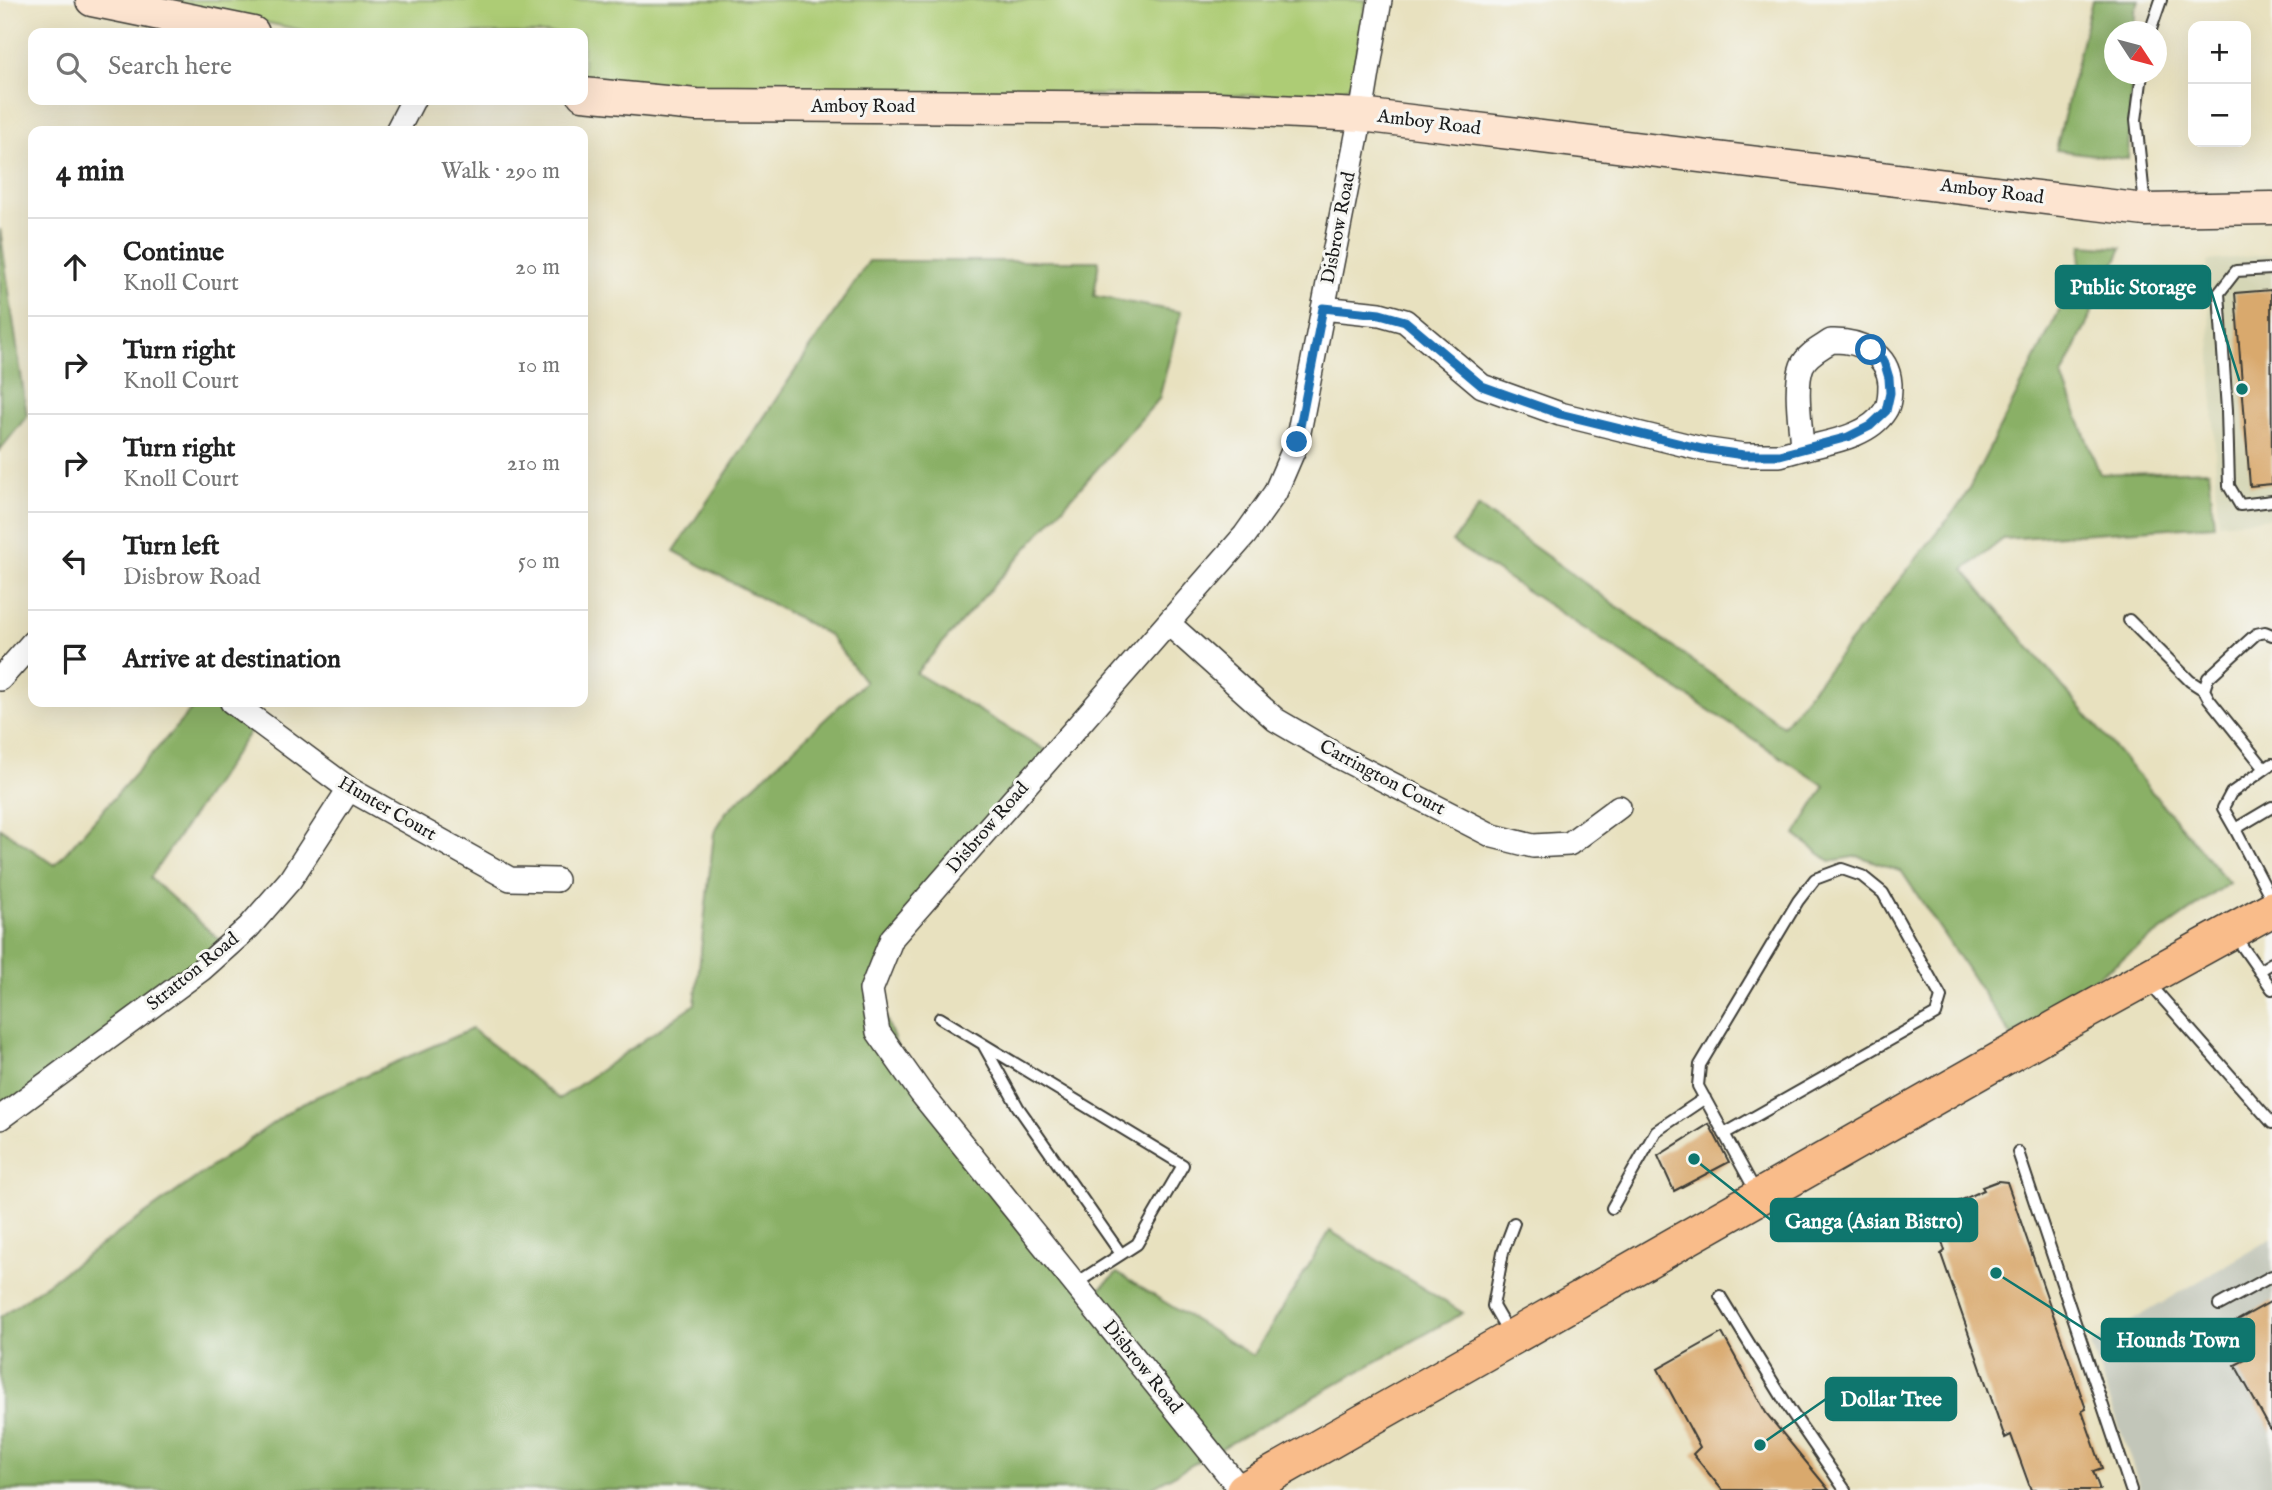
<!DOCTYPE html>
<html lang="en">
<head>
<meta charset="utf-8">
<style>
  body { margin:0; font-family:"IM FELL English",serif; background:#f6f6f6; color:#222 }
  .controls { position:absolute; right:21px; top:21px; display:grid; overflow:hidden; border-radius:14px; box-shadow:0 7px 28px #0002 }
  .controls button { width:63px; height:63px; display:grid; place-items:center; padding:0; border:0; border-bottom:2px solid #e0e0e0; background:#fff; color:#222; font:35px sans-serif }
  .compass { position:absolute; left:2104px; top:21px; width:63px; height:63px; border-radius:50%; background:#fff; box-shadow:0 7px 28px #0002; rotate:126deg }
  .stop { position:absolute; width:21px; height:21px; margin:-16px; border:5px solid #1f6fb2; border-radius:50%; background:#fff }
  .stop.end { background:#1f6fb2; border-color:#fff; box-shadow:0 2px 7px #0008 }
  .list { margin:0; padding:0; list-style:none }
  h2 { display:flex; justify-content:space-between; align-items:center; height:91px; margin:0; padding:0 28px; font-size:30px }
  h2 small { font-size:23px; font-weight:400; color:#767676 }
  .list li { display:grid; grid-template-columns:46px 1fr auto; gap:21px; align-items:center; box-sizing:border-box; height:98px; padding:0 28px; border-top:2px solid #e0e0e0 }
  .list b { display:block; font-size:26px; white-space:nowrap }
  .list p { margin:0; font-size:23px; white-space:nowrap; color:#767676 }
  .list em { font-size:23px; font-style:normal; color:#767676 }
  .icon { flex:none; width:38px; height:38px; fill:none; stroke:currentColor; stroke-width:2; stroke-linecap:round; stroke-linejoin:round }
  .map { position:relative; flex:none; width:2272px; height:1490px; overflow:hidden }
  .search { position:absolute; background:#fff; box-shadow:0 7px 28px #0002; left:28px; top:28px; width:560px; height:77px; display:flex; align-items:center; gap:18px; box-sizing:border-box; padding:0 24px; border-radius:14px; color:#767676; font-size:26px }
  .panel { position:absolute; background:#fff; box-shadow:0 7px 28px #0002; left:28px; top:126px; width:560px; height:581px; border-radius:14px }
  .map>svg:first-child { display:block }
  .built { fill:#d5d6b6 }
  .industrial { fill:#c2c6b9 }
  .green { fill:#adcc74; stroke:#647448; stroke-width:2 }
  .forest { fill:#8ab066; stroke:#536641; stroke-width:2 }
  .building { fill:#d9a96d }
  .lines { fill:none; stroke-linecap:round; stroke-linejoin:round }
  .lane-casing { stroke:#3b3a34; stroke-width:14 }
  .street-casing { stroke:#3b3a34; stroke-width:26 }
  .secondary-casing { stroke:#3b3a34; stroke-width:35 }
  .primary-casing { stroke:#3b3a34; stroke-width:38 }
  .lane { stroke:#fff; stroke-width:10 }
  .street { stroke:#fff; stroke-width:23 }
  .secondary { stroke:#fde4d0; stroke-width:32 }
  .primary { stroke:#f9bc8a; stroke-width:35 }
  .route { stroke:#1f6fb2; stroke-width:9 }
  .labels { text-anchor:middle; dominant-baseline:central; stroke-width:6; stroke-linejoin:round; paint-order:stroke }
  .street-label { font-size:19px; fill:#1c1c1c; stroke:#f6f6f2 }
  .leader { fill:none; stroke:#0f766e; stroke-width:2.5 }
  .callout-dot { fill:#0f766e; stroke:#f6f6f2; stroke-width:2.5 }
  .callout { fill:#0f766e; stroke:#0f766e; stroke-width:2.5 }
  .callout-label { font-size:21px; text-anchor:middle; font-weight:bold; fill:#fff }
</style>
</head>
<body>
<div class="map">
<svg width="2272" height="1490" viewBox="0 0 2272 1490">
  <rect width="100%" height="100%" fill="#f6f6f2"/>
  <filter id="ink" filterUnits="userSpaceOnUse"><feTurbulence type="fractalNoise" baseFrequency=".0143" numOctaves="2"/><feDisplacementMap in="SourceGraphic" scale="14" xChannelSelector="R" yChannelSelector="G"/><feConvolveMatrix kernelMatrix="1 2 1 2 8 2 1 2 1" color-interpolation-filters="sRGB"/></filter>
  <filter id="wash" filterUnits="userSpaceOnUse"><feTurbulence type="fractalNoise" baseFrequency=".00686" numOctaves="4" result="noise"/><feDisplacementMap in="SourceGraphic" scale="28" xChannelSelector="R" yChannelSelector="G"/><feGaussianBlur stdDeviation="1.57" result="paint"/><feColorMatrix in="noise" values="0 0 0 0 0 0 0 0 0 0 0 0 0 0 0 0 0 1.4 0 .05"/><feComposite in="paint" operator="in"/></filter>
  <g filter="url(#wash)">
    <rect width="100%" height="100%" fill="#e8e1bf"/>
    <path class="built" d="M2272 254V518L2218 523 2207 261Z"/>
    <path class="industrial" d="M2272 1238V1490H2141L2091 1345Z"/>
    <path class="green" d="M161 0H1366L1352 84 1331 96 769 93 601 83 583 80V33H315Z"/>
    <path class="forest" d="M2092 0H2139L2135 11 2134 31 2114 32V74H2132L2128 159 2056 150Z
      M0 229 27 416 0 450Z
      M2082 245 2122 248 2062 376 2100 474 2209 470 2214 525 2003 539 1964 570 2229 883 2012 1037 1902 872 1859 856 1830 861 1795 835 1825 786 1452 542 1479 507 1783 726 1963 500 2079 272Z
      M869 261H1099L1094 296 1181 312 1159 399 916 673 1052 754 872 981 900 1055 1088 1299 1117 1273 1253 1356 1330 1231 1463 1313 1147 1490H0V1317L300 1104 472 1029 559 1099 695 1004 714 833 726 812 865 682 829 635 674 551Z
      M198 702H227L255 724 150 878 232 951 0 1127V828L55 865Z"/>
    <g id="blocks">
      <path class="building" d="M2271 290 2272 484 2250 486 2235 293Z
        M1709 1124 1729 1162 1674 1191 1658 1156Z
        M1998 1181 2007 1182 2086 1409 2082 1411 2102 1468 2093 1471 2100 1490H2031L2011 1435 2005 1438 1941 1254 1945 1251 1933 1213 1984 1190 1982 1187Z
        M2272 1301V1432L2235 1365 2249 1358 2231 1324Z
        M1722 1333 1766 1413 1829 1490H1722L1693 1454 1700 1447 1658 1369Z"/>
    </g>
  </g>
  <g filter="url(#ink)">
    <use href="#blocks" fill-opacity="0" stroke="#3b3a34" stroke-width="2"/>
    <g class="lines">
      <defs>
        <path id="lane" d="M2150 32 2161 0
          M2142 74 2136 120 2145 206
          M2272 269 2236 271 2219 293 2227 410 2229 486 2240 505 2272 501
          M2129 620 2190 681 2204 690
          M2265 769 2209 699 2204 690 2208 678 2256 634 2265 632 2272 635
          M2272 807 2235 829 2272 900
          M2235 829 2223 808 2231 793 2272 764
          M2235 936 2272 989
          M2259 971 2272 963
          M2149 983 2272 1123
          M940 1018 1183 1165 1137 1244 1075 1284
          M984 1046 1018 1107 1121 1254
          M1724 1134 1936 1014 1941 997 1883 893 1862 876 1842 869 1815 879 1798 901 1700 1065 1698 1086 1756 1192
          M2018 1152 2131 1490
          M1612 1208 1656 1131 1705 1098
          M1720 1296 1790 1410 1845 1490
          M2219 1305 2272 1276
          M1508 1332 1493 1306 1503 1252 1514 1223"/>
        <path id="street" d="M397 131 413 100
          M1323 308 1380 314 1405 321 1482 386 1560 414 1702 449 1744 455H1780L1802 449
          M1831 341C1860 340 1888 353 1890 384 1890 392 1890 404 1885 411 1869 437 1828 442 1802 449 1801 426 1794 387 1802 366 1807 354 1821 348 1831 341Z
          M1168 623 1276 720 1343 759 1493 836 1533 846 1569 844 1619 807
          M0 679 33 642
          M232 702 349 789 510 879 556 880
          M0 1118 202 969 249 927 290 880 349 789
          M1241 1490 921 1093 878 1032 871 990 892 938 1245 535 1275 493 1297 442 1361 115 1380 0"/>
        <path id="secondary" d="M92 0 253 33
          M583 94 696 105 1216 108 1361 115 2145 210 2272 208"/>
        <path id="primary" d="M1244 1490 2063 1024 2272 909"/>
      </defs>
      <use href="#lane" class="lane-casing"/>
      <use href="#street" class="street-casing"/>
      <use href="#secondary" class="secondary-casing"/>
      <use href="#primary" class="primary-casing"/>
      <use href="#lane" class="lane"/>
      <use href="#street" class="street"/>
      <use href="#secondary" class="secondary"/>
      <use href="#primary" class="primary"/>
    </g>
  </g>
  <g class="lines" filter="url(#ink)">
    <path class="route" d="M1297 442 1323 308 1380 314 1405 321 1482 386 1560 414 1702 449 1744 455H1780L1848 437 1870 426 1886 411 1890 393 1889 378 1884 361 1871 350"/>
  </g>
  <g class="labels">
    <g class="street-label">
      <text x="863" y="107">Amboy Road</text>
      <text transform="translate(1429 123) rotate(7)">Amboy Road</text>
      <text transform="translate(1992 192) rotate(7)">Amboy Road</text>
      <text transform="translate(1339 228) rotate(-79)">Disbrow Road</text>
      <text transform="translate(1382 778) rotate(28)">Carrington Court</text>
      <text transform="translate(387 809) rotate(30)">Hunter Court</text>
      <text transform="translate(988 828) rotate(-49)">Disbrow Road</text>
      <text transform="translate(193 972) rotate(-39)">Stratton Road</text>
      <text transform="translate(1142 1367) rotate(51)">Disbrow Road</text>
    </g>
  </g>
  <path class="leader" d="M2242 389L2210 287M1694 1159L1771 1220M1996 1273L2102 1340M1760 1445L1826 1399"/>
  <g class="callout-dot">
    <circle cx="2242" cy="389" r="7"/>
    <circle cx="1694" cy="1159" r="7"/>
    <circle cx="1996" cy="1273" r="7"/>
    <circle cx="1760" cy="1445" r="7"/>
  </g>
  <g class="callout">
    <rect x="2056" y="266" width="154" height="42" rx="7"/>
    <rect x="1771" y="1199" width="206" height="42" rx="7"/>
    <rect x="2102" y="1319" width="152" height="42" rx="7"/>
    <rect x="1826" y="1378" width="130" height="42" rx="7"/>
  </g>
  <g class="callout-label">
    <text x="2133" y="294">Public Storage</text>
    <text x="1874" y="1228">Ganga (Asian Bistro)</text>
    <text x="2178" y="1347">Hounds Town</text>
    <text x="1891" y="1406">Dollar Tree</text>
  </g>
</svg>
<div class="controls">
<button>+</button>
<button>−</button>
</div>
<svg class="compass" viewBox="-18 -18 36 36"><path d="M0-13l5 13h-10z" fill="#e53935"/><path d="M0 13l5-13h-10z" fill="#767676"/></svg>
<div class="stop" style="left:1871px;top:350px"></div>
<div class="stop end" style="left:1297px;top:442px"></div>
<div class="search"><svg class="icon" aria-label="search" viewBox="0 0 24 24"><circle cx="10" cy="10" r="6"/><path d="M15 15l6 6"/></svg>Search here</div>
<section class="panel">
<h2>4 min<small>Walk · 290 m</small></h2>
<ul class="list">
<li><svg class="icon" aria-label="ahead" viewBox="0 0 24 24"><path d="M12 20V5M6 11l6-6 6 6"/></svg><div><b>Continue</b><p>Knoll Court</p></div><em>20 m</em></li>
<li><svg class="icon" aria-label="right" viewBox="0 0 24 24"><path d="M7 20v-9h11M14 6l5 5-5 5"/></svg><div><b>Turn right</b><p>Knoll Court</p></div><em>10 m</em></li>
<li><svg class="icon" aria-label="right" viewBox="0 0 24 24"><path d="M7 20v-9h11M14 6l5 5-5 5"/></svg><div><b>Turn right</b><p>Knoll Court</p></div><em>210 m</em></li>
<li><svg class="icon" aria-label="left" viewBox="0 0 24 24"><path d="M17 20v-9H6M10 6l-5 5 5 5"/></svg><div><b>Turn left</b><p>Disbrow Road</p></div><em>50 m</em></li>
<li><svg class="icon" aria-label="arrive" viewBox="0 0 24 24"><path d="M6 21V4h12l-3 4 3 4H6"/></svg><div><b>Arrive at destination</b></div></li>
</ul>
</section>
</div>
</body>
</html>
